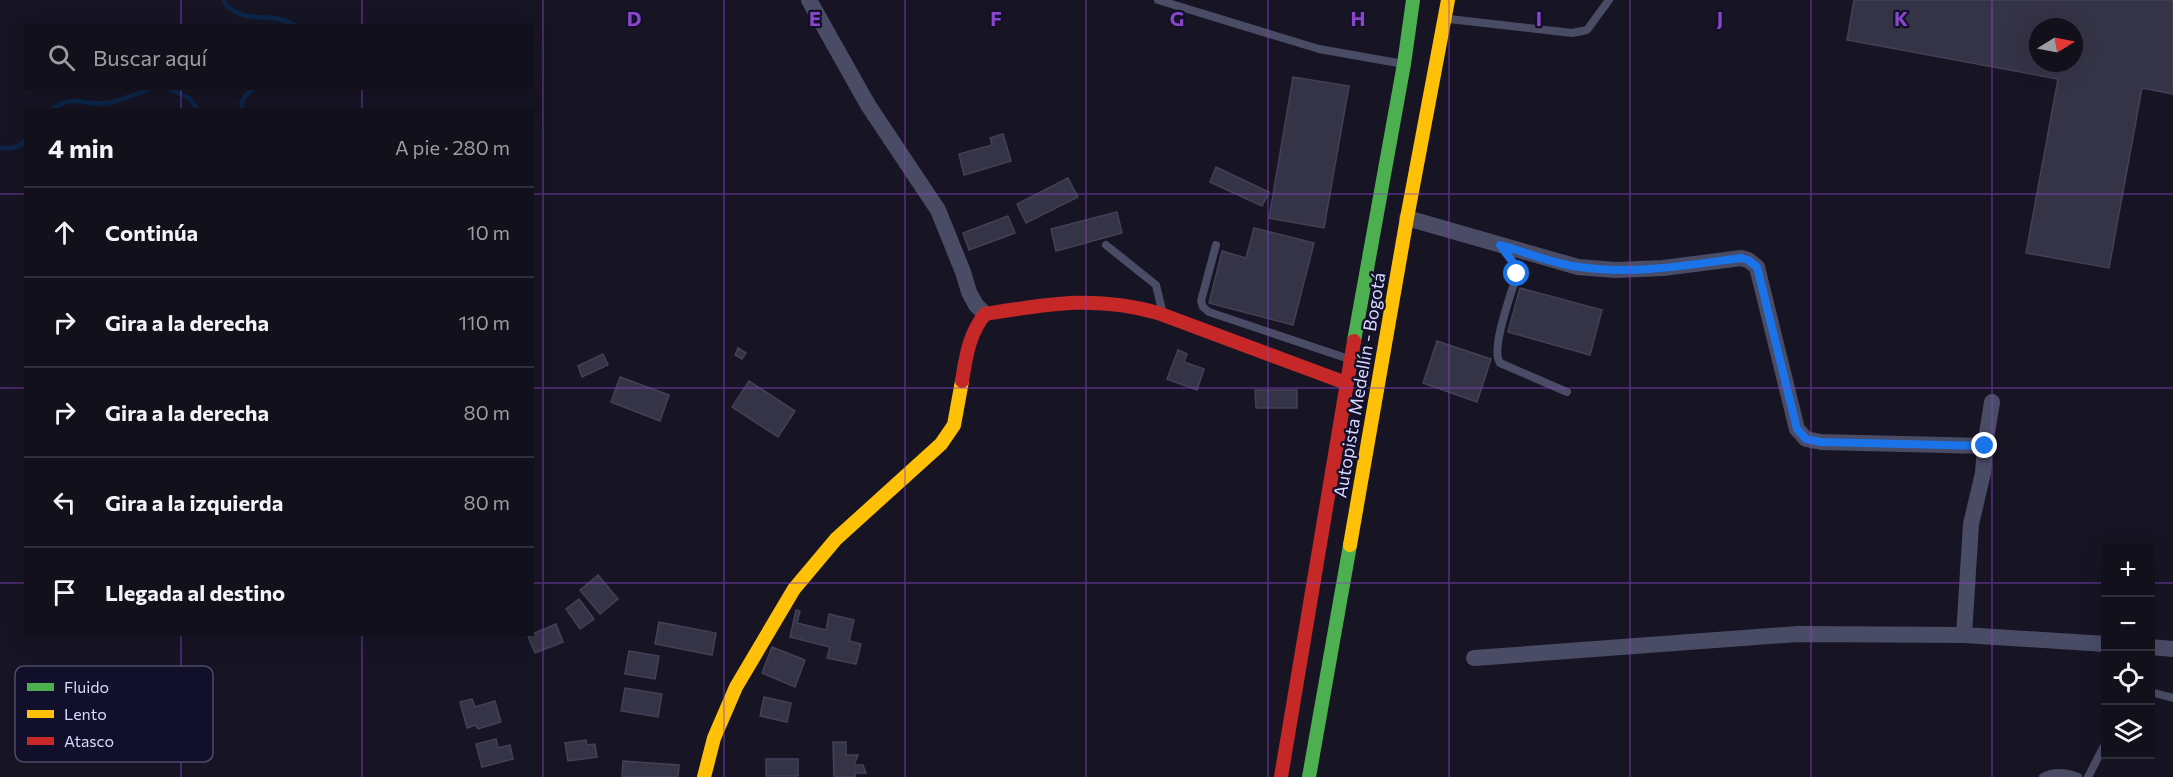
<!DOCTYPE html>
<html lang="es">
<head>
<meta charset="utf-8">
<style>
  body { margin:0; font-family:Commissioner,sans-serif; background:#1a1924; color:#f1f3f6 }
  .controls { position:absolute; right:18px; bottom:18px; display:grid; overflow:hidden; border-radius:0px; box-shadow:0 6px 24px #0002 }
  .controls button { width:54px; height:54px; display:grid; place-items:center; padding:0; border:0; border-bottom:2px solid #30303a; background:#11101b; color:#f1f3f6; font:30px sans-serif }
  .compass { position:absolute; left:2029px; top:18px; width:54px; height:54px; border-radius:50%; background:#11101b; box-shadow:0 6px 24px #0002; rotate:80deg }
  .stop { position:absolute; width:18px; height:18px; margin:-14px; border:4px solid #1a73e8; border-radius:50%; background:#fff }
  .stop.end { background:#1a73e8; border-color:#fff; box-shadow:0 2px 6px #0008 }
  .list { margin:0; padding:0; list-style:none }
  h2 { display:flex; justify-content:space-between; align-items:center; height:78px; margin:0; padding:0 24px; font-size:26px }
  h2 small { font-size:20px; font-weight:400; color:#9c9da3 }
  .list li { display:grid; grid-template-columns:39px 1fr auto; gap:18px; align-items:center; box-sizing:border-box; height:90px; padding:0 24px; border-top:2px solid #30303a }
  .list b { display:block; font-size:22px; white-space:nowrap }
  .list em { font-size:20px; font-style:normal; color:#9c9da3 }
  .icon { flex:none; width:33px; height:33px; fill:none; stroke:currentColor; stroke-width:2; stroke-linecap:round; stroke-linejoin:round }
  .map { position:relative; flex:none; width:2173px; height:777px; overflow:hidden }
  .search { position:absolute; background:#11101b; box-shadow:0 6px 24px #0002; left:24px; top:24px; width:510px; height:66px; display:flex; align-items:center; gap:15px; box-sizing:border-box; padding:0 21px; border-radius:0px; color:#9c9da3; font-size:22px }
  .panel { position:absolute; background:#11101b; box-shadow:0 6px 24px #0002; left:24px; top:108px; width:510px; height:528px; border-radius:0px }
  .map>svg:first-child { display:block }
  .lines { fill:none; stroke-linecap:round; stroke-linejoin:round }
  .stream { stroke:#0c2649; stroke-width:4.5 }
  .building { fill:#353346; stroke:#434057; stroke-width:1.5; fill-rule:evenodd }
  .lane { stroke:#4a4b65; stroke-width:8 }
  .street { stroke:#4a4b65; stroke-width:16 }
  .fast { stroke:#4caf50; stroke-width:14 }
  .slow { stroke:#ffc107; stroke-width:14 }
  .jam { stroke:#c62828; stroke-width:14 }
  .route { stroke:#1a73e8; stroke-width:8 }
  .grid { fill:none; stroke:#8946c9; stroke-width:1.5; stroke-opacity:0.55 }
  .labels { text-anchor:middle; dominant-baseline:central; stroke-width:4.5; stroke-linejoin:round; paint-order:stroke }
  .street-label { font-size:18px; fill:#d9d8ff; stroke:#120f2a }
  .key { fill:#120f2a; stroke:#4e4b6a; stroke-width:1.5 }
  .key-label { font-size:16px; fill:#d9d8ff }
  .grid-label { font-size:20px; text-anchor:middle; font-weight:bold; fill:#8946c9; stroke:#120f2a; stroke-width:4.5; stroke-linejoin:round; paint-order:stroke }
</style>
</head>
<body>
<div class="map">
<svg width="2173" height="777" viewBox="0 0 2173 777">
  <rect width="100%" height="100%" fill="#171524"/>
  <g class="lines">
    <path class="stream" d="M223 0C236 23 262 14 283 20 288 21 292 24 296 26
      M167 88 189 98 198 110
      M51 110C74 93 84 106 105 103 121 101 136 94 151 88
      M243 110 241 104 245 96 254 88
      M0 148C11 148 19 149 26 139"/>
  </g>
  <path class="building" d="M1854 0H2173V94L2142 88 2109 268 2026 253 2058 79 1847 40ZM2038 27H2074V63H2038Z
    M1293 77 1349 86 1324 228 1269 218Z
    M1003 134 1011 161 964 175 959 154 992 145 990 138Z
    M1216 167 1269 192 1262 206 1210 182Z
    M1068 178 1078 197 1026 223 1017 204Z
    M1117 212 1122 233 1056 251 1051 229Z
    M1008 216 1015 233 969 250 963 233Z
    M1254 228 1314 243 1293 325 1209 303 1222 251 1246 258Z
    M1520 288 1602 310 1590 355 1508 332Z
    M1437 341 1491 359 1477 402 1423 383Z
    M738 348 746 353 742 359 735 355Z
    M1178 350 1187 354 1184 362 1204 369 1197 390 1167 379Z
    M603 354 608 365 582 377 578 366Z
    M620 377 669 395 660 421 611 402Z
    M749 381 795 411 778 437 732 407Z
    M1255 390H1297V408H1256Z
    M598 575 618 599 600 614 580 590Z
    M579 599 594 619 580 629 566 609Z
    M796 610 800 611 797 623 826 630 829 614 854 620 849 641 861 644 856 664 827 658 830 647 790 637Z
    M659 622 716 633 712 655 655 644Z
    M556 624 563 642 535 653 528 636Z
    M772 647 805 660 795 687 762 673Z
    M629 651 659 656 655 679 625 674Z
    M625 688 662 694 658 717 621 711Z
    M764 697 791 703 787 722 760 716Z
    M472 699 475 707 495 701 501 722 478 729 475 725 467 728 460 702Z
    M496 739 498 748 510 745 513 759 482 767 476 744Z
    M586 740 587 745 595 744 597 757 568 761 565 743Z
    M833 742H846V755H858L854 765H863L866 773H855V777H834Z
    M766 759H798V776H766Z
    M623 761 679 765 678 777H622Z"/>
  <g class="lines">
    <path class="lane" d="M1158 0 1319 49 1398 63
      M1449 19 1572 33 1587 30 1609 0
      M1106 245 1156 285 1162 310
      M1216 245 1201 301 1203 307 1209 312 1346 358
      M1502 248 1515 265 1517 274C1512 292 1490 349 1500 363L1567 392
      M2150 692 2173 698
      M2043 777C2055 771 2066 772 2078 777
      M2088 777 2106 742"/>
    <path class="street" d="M809 0 868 105 938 210 963 272 969 292 976 305 985 314
      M1407 218 1578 267 1616 270 1663 268 1741 258 1748 260 1757 267 1797 429 1806 439 1821 442 1985 446
      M1964 635 1971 524 1983 473 1985 446 1992 402
      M2150 647 2173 649
      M1474 658 1798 634 1964 635 2106 644"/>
    <path class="fast" d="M1354 341 1404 64 1413 0
      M1309 777 1350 545"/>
    <path class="slow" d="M1350 545 1407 218 1448 0
      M704 777 714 738 736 687 794 589 836 539 941 444 954 425 962 381"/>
    <path class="jam" d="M962 381C966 356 969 334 985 314 1048 304 1096 295 1158 313L1346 383
      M1281 777 1354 341"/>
  </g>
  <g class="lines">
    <path class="route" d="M1517 274 1515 265 1500 245C1526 252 1553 264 1580 267 1633 275 1688 265 1741 258L1748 260 1757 267 1797 429 1806 439 1821 442 1985 446"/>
  </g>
  <path class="grid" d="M181 0V26M362 0V26M543 0V777M724 0V777M905 0V777M1086 0V777M1268 0V777M1449 0V777M1630 0V777M1811 0V777M1992 0V777M181 88V110M362 88V110M0 194H26M532 194H2173M0 388H26M532 388H2173M0 583H26M532 583H2106M2150 583H2173M181 634V777M362 634V777"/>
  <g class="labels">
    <g class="street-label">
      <text transform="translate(1359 385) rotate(-80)">Autopista Medellín - Bogotá</text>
    </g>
  </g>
  <rect x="15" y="666" width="198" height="96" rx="9" class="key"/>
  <rect x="27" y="683" width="27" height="8" fill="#4caf50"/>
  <rect x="27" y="710" width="27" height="8" fill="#ffc107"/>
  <rect x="27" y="737" width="27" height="8" fill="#c62828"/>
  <g class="key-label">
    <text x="64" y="693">Fluido</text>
    <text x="64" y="720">Lento</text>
    <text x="64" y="747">Atasco</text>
  </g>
  <g class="grid-label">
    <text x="634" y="26">D</text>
    <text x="815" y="26">E</text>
    <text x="996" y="26">F</text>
    <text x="1177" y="26">G</text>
    <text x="1358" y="26">H</text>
    <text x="1539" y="26">I</text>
    <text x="1720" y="26">J</text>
    <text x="1901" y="26">K</text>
  </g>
</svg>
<div class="controls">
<button>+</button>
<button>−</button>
<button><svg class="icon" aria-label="locate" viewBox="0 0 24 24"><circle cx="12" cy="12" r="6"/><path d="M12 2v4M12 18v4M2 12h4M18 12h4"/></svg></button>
<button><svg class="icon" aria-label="layers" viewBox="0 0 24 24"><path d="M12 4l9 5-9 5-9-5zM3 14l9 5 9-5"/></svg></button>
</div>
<svg class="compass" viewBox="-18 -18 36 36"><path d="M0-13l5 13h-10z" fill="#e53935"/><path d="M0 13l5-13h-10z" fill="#9c9da3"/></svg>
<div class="stop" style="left:1517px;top:274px"></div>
<div class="stop end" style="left:1985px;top:446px"></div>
<div class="search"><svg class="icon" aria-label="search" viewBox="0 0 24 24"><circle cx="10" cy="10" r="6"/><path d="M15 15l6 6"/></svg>Buscar aquí</div>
<section class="panel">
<h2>4 min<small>A pie · 280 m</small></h2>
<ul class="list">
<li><svg class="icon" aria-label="ahead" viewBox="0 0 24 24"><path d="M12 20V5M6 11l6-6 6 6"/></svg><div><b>Continúa</b></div><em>10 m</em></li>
<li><svg class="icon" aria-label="right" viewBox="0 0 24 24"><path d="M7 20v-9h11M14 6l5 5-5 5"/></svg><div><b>Gira a la derecha</b></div><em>110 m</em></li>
<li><svg class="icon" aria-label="right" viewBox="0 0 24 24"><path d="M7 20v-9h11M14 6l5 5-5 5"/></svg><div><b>Gira a la derecha</b></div><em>80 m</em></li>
<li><svg class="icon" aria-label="left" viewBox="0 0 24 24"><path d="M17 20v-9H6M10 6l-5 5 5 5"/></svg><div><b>Gira a la izquierda</b></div><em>80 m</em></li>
<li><svg class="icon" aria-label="arrive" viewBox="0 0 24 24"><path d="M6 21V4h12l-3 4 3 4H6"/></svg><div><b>Llegada al destino</b></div></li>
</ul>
</section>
</div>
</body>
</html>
